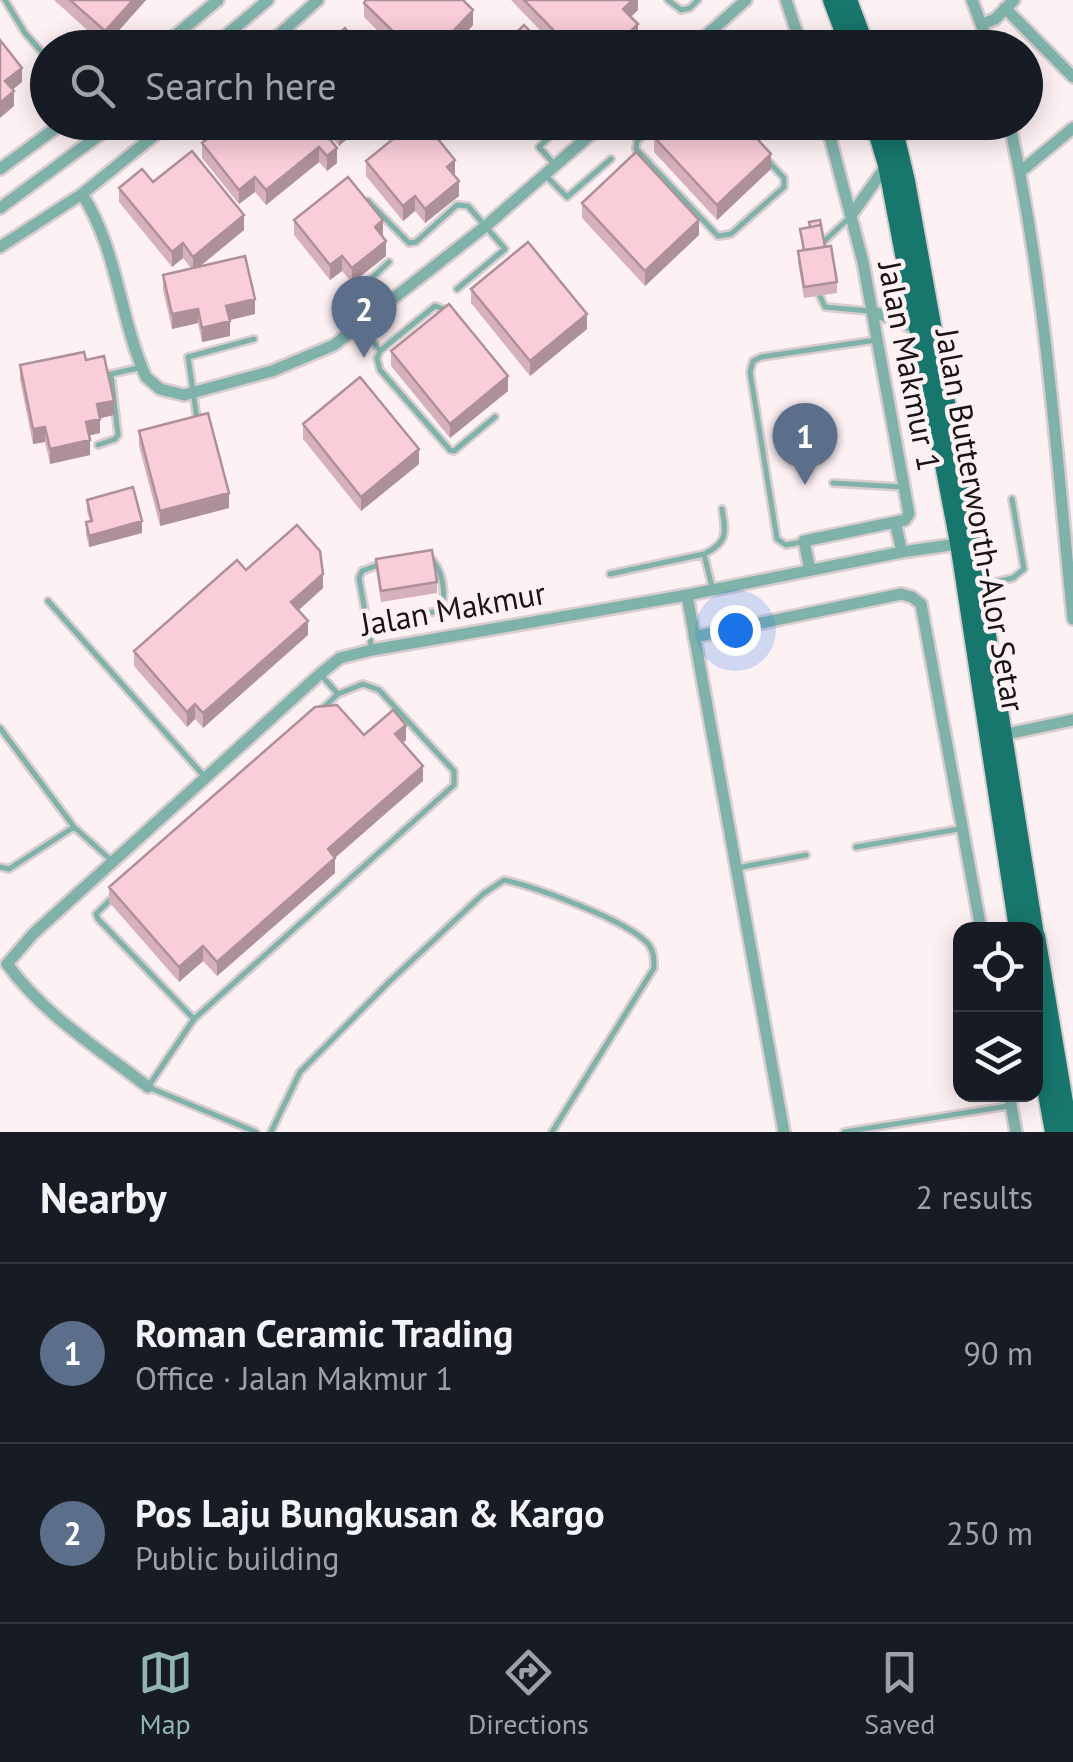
<!DOCTYPE html>
<html lang="en">
<head>
<meta charset="utf-8">
<style>
  body { margin:0; font-family:"PT Sans",sans-serif; background:#242831; color:#f1f3f6 }
  .controls { position:absolute; right:30px; bottom:30px; display:grid; overflow:hidden; border-radius:20px; box-shadow:0 5px 25px #0003 }
  .controls button { width:90px; height:90px; display:grid; place-items:center; padding:0; border:0; border-bottom:2px solid #363941; background:#171b24; color:#f1f3f6; font:50px sans-serif }
  .you { position:absolute; left:735px; top:630px; width:35px; height:35px; margin:-25px; border:8px solid #fff; border-radius:50%; background:#1a73e8; box-shadow:0 0 0 15px #1a73e833 }
  .badge { display:grid; place-items:center; width:65px; height:65px; border-radius:50%; background:#93b5b2; color:#fff; font-size:32px; font-weight:700 }
  .pin { position:absolute; translate:-50% -82px; filter:drop-shadow(0 2px 5px #0008) }
  .pin::after { content:''; position:absolute; top:52px; width:35px; height:30px; background:inherit; clip-path:polygon(0 0,100% 0,50% 100%) }
  .list { margin:0; padding:0; list-style:none }
  h2 { display:flex; justify-content:space-between; align-items:center; height:130px; margin:0; padding:0 40px; font-size:42px }
  h2 small { font-size:32px; font-weight:400; color:#9ea1a6 }
  .list li { display:grid; grid-template-columns:65px 1fr auto; gap:30px; align-items:center; box-sizing:border-box; height:180px; padding:0 40px; border-top:2px solid #363941 }
  .list b { display:block; font-size:38px; white-space:nowrap }
  .list p { margin:0; font-size:32px; white-space:nowrap; color:#9ea1a6 }
  .list em { font-size:32px; font-style:normal; color:#9ea1a6 }
  .icon { flex:none; width:55px; height:55px; fill:none; stroke:currentColor; stroke-width:2; stroke-linecap:round; stroke-linejoin:round }
  .map { position:relative; flex:none; width:1073px; height:1132px; overflow:hidden }
  .search { position:absolute; background:#171b24; box-shadow:0 5px 25px #0003; left:30px; right:30px; top:30px; height:110px; display:flex; align-items:center; gap:25px; box-sizing:border-box; padding:0 35px; border-radius:55px; color:#9ea1a6; font-size:38px }
  .sheet { height:490px; background:#171b24 }
  nav { display:flex; justify-content:space-around; align-items:center; box-sizing:border-box; height:140px; border-top:2px solid #363941; background:#171b24; font-size:28px; color:#9ea1a6 }
  nav a { display:grid; justify-items:center; gap:5px }
  nav .on { color:#93b5b2 }
  .map>svg:first-child { display:block }
  .lines { fill:none; stroke-linecap:round; stroke-linejoin:round }
  .service-casing { stroke:#d9cdd0; stroke-width:10 }
  .minor-casing { stroke:#d9cdd0; stroke-width:16 }
  .primary-casing { stroke:#d9cdd0; stroke-width:22 }
  .service { stroke:#7fb3aa; stroke-width:5 }
  .minor { stroke:#7fb3aa; stroke-width:11 }
  .primary { stroke:#17776c; stroke-width:18 }
  .wall { fill:#d6b1bb }
  .shaded-wall { fill:#ae9098 }
  .building { fill:#f9ced9; stroke:#ae9098; stroke-width:2.5 }
  .labels { text-anchor:middle; dominant-baseline:central; stroke-width:9; stroke-linejoin:round; paint-order:stroke }
  .street-label { font-size:32px; fill:#181314; stroke:#fef1f4 }
</style>
</head>
<body>
<div class="map">
<svg width="1073" height="1132" viewBox="0 0 1073 1132">
  <rect width="100%" height="100%" fill="#fef1f4"/>
  <g class="lines">
    <defs>
      <path id="service" d="M5 0 25 33 48 59
        M668 0 681 10 690 8 698 0
        M647 48 652 45 657 48
        M658 122 637 141 636 149 718 236 731 234 784 187V178L769 162
        M553 163 539 147 565 122
        M547 177 567 197 611 159
        M368 201 409 243 416 242 457 205 468 206 505 249 457 289
        M819 246 848 219
        M389 262 346 302 347 307 380 351 377 358 380 370 450 450 454 451 495 417
        M819 294 825 307 869 311
        M380 351 435 306 446 310
        M197 419 188 357 254 339
        M98 445 115 439 118 435 111 374 138 368
        M833 483 902 487
        M801 542 786 545 777 539 750 372 753 361 761 357 876 340
        M704 554C728 543 726 532 722 509
        M610 574 704 554 712 587
        M982 585 1013 578 1024 569 1012 499
        M48 601 204 776
        M368 625 438 611C449 597 442 567 429 557
        M372 650 359 578 362 571 378 565
        M320 711 338 694 322 676
        M0 728 74 827
        M856 847 959 829
        M0 867 9 869 74 827 112 861
        M737 868 806 855
        M111 899 96 914 98 919 194 1019 148 1087 256 1132
        M194 1019 454 785V771L379 690 363 684 338 694
        M271 1132 300 1072 389 982 483 894 504 880C535 887 630 921 649 945 654 952 654 959 654 968L552 1132
        M844 1132 1008 1106"/>
      <path id="minor" d="M786 0 802 48
        M972 0 990 48
        M1005 8 1073 77
        M983 24 995 19 1014 0
        M160 48 218 0
        M211 48 268 0
        M264 48 318 0
        M692 48 746 0
        M1009 122C1046 285 1056 454 1073 619
        M0 169 64 122
        M1020 172 1073 128
        M82 194C118 250 119 317 146 377L160 389 184 395 272 371 334 345 487 225 605 122
        M0 208 117 122
        M852 214 887 165
        M0 247 82 194 171 122
        M872 311 918 329
        M895 522 902 552
        M810 570 804 541 905 520 909 514 863 262 826 122
        M687 595 784 1132
        M694 637 901 594 912 597 921 604 981 929
        M1002 735 1073 720
        M148 1087C99 1049 44 1015 7 964L33 934 320 674 340 658 372 650 687 595 902 552 964 543
        M1009 1094 1016 1132"/>
      <path id="primary" d="M832 0 850 48
        M848 0 866 48
        M874 122 887 165 959 543 1018 929
        M892 122 906 181 979 585 1034 929
        M1036 936 1069 1132
        M1036 1034 1054 1132"/>
    </defs>
    <use href="#service" class="service-casing"/>
    <use href="#minor" class="minor-casing"/>
    <use href="#primary" class="primary-casing"/>
    <use href="#service" class="service"/>
    <use href="#minor" class="minor"/>
    <use href="#primary" class="primary"/>
  </g>
  <path class="wall" d="M54 0H146L105 46Z
    M511 0H638V10L631 17 638 39 629 48H557Z
    M364 3 473 25 452 48H395L364 17Z
    M316 122 337 163 327 171 319 162 266 205 255 192 239 204 202 158V143Z
    M319 122H367L339 146Z
    M654 137 771 169 717 220 654 152Z
    M366 161 454 175 459 196 425 223 415 211 403 221 366 176Z
    M153 182 244 230 200 266 255 314 229 320 230 336 202 342 198 323 172 329 163 290V275L191 268 183 258 172 267 119 202V188Z
    M582 203 699 235 645 286 582 218Z
    M294 220 383 235 386 256 352 283 342 271 330 280 294 235Z
    M800 229 825 247 837 282V293L804 298 798 262V251H803Z
    M471 289 587 329 530 376 471 303Z
    M391 351 508 391 450 438 391 366Z
    M86 360 114 415 100 418V433L89 436 90 455 50 464 45 442 33 444 20 380V365Z
    M303 424 419 464 361 511 303 439Z
    M139 431 229 508 160 526 139 446Z
    M87 500 142 533 89 547 86 534V522L90 521 87 511Z
    M376 559 437 582V593L381 602 376 570Z
    M246 570 323 588 299 610 308 635 203 728 195 719 187 727 134 666V651Z
    M364 735 406 740 403 743 423 781 335 857V873L217 976 203 961 179 982 109 902V887Z"/>
  <path class="shaded-wall" d="M133 0H146L105 46V31Z
    M633 0H638V10L623 24V9Z
    M473 10V25L452 48H437Z
    M638 24V39L629 48H615Z
    M603 35V48H590Z
    M22 68V82L5 96V81Z
    M14 91V106L0 118V103Z
    M349 122H367L339 146V131Z
    M319 147V162L266 205V190Z
    M337 148V163L327 171V156Z
    M771 154V169L717 220V205Z
    M455 160V175L447 167Z
    M255 177V192L239 204V190Z
    M459 181V196L425 223V209Z
    M415 196V211L403 221V206Z
    M244 215V230L193 272V257Z
    M383 220V235L375 242V227Z
    M699 220V235L645 286V271Z
    M386 241V256L352 283V268Z
    M183 243V258L172 267V252Z
    M342 256V271L330 280V265Z
    M255 299V314L226 321V306Z
    M198 309V323L172 329V314Z
    M587 314V329L530 376V361Z
    M230 321V336L202 342V328Z
    M508 376V391L450 438V424Z
    M114 401V415L97 419V404Z
    M100 419V433L86 436V422Z
    M45 427V442L33 444V429Z
    M90 440V455L50 464V449Z
    M419 449V464L361 511V497Z
    M229 493V508L160 526V511Z
    M142 521V533L89 547V536Z
    M323 574V588L291 617V602Z
    M308 621V635L203 728V713Z
    M195 704V719L187 727V712Z
    M406 725V740L395 749V734Z
    M423 766V781L328 864V849Z
    M335 858V873L217 976V962Z
    M203 946V961L179 982V967Z"/>
  <path class="building" d="M70 0H133L105 31Z
    M366 0H463L473 10 437 48H410L364 3Z
    M524 0H633L623 9 638 24 615 47 603 35 590 48H571Z
    M524 25 546 48H501Z
    M345 28 360 47 375 35 386 48H322Z
    M0 40 22 68 5 81 14 91 0 103Z
    M227 122H316L337 148 327 156 319 147 266 190 255 177 239 190 202 143Z
    M331 122H349L339 131Z
    M414 122H424L455 160 447 167 459 181 425 209 415 196 403 206 366 161Z
    M669 122H742L771 154 717 205 654 137Z
    M192 151 244 215 193 257 183 243 172 252 119 188 142 169 153 182Z
    M636 152 699 220 645 271 582 203Z
    M348 177 383 220 375 227 386 241 352 268 342 256 330 265 294 220Z
    M820 220 821 225 810 227 809 222Z
    M821 225 825 247 804 250 800 229Z
    M528 242 587 314 530 361 471 289Z
    M831 246 837 282 804 287 798 251Z
    M245 256 255 299 226 306 230 321 202 328 198 309 172 314 163 275Z
    M449 304 508 376 450 424 391 351Z
    M84 352 86 360 104 356 114 401 97 404 100 419 86 422 90 440 50 449 45 427 33 429 20 365Z
    M360 377 419 449 361 497 303 424Z
    M208 413 229 493 160 511 139 431Z
    M133 487 142 521 89 536 86 522 92 521 87 500Z
    M297 525 320 551 323 574 291 602 308 621 203 713 195 704 187 712 134 651 237 560 246 570Z
    M432 550 437 582 381 591 376 559Z
    M337 705 364 735 393 710 406 725 395 734 423 766 328 849 335 858 217 962 203 946 179 967 109 887 315 707Z"/>
  <g class="labels">
    <g class="street-label">
      <text transform="translate(910 366) rotate(79)">Jalan Makmur 1</text>
      <text transform="translate(981 520) rotate(80)">Jalan Butterworth-Alor Setar</text>
      <text transform="translate(453 608) rotate(-10)">Jalan Makmur</text>
    </g>
  </g>
</svg>
<div class="controls">
<button><svg class="icon" aria-label="locate" viewBox="0 0 24 24"><circle cx="12" cy="12" r="6"/><path d="M12 2v4M12 18v4M2 12h4M18 12h4"/></svg></button>
<button><svg class="icon" aria-label="layers" viewBox="0 0 24 24"><path d="M12 4l9 5-9 5-9-5zM3 14l9 5 9-5"/></svg></button>
</div>
<div class="you"></div>
<div class="pin badge" style="left:805px;top:485px;background:#5c6f8a">1</div>
<div class="pin badge" style="left:364px;top:358px;background:#5c6f8a">2</div>
<div class="search"><svg class="icon" aria-label="search" viewBox="0 0 24 24"><circle cx="10" cy="10" r="6"/><path d="M15 15l6 6"/></svg>Search here</div>
</div>
<section class="sheet">
<h2>Nearby<small>2 results</small></h2>
<ul class="list">
<li><span class="badge" style="background:#5c6f8a">1</span><div><b>Roman Ceramic Trading</b><p>Office · Jalan Makmur 1</p></div><em>90 m</em></li>
<li><span class="badge" style="background:#5c6f8a">2</span><div><b>Pos Laju Bungkusan &amp; Kargo</b><p>Public building</p></div><em>250 m</em></li>
</ul>
</section>
<nav>
<a class="on"><svg class="icon" aria-label="map" viewBox="0 0 24 24"><path d="M3 6l6-2 6 2 6-2v14l-6 2-6-2-6 2zM9 4v14M15 6v14"/></svg>Map</a>
<a><svg class="icon" aria-label="directions" viewBox="0 0 24 24"><path d="M12 3l9 9-9 9-9-9zM9 14v-3h6M13 9l2 2-2 2"/></svg>Directions</a>
<a><svg class="icon" aria-label="saved" viewBox="0 0 24 24"><path d="M7 4h10v16l-5-4-5 4z"/></svg>Saved</a>
</nav>
</body>
</html>
